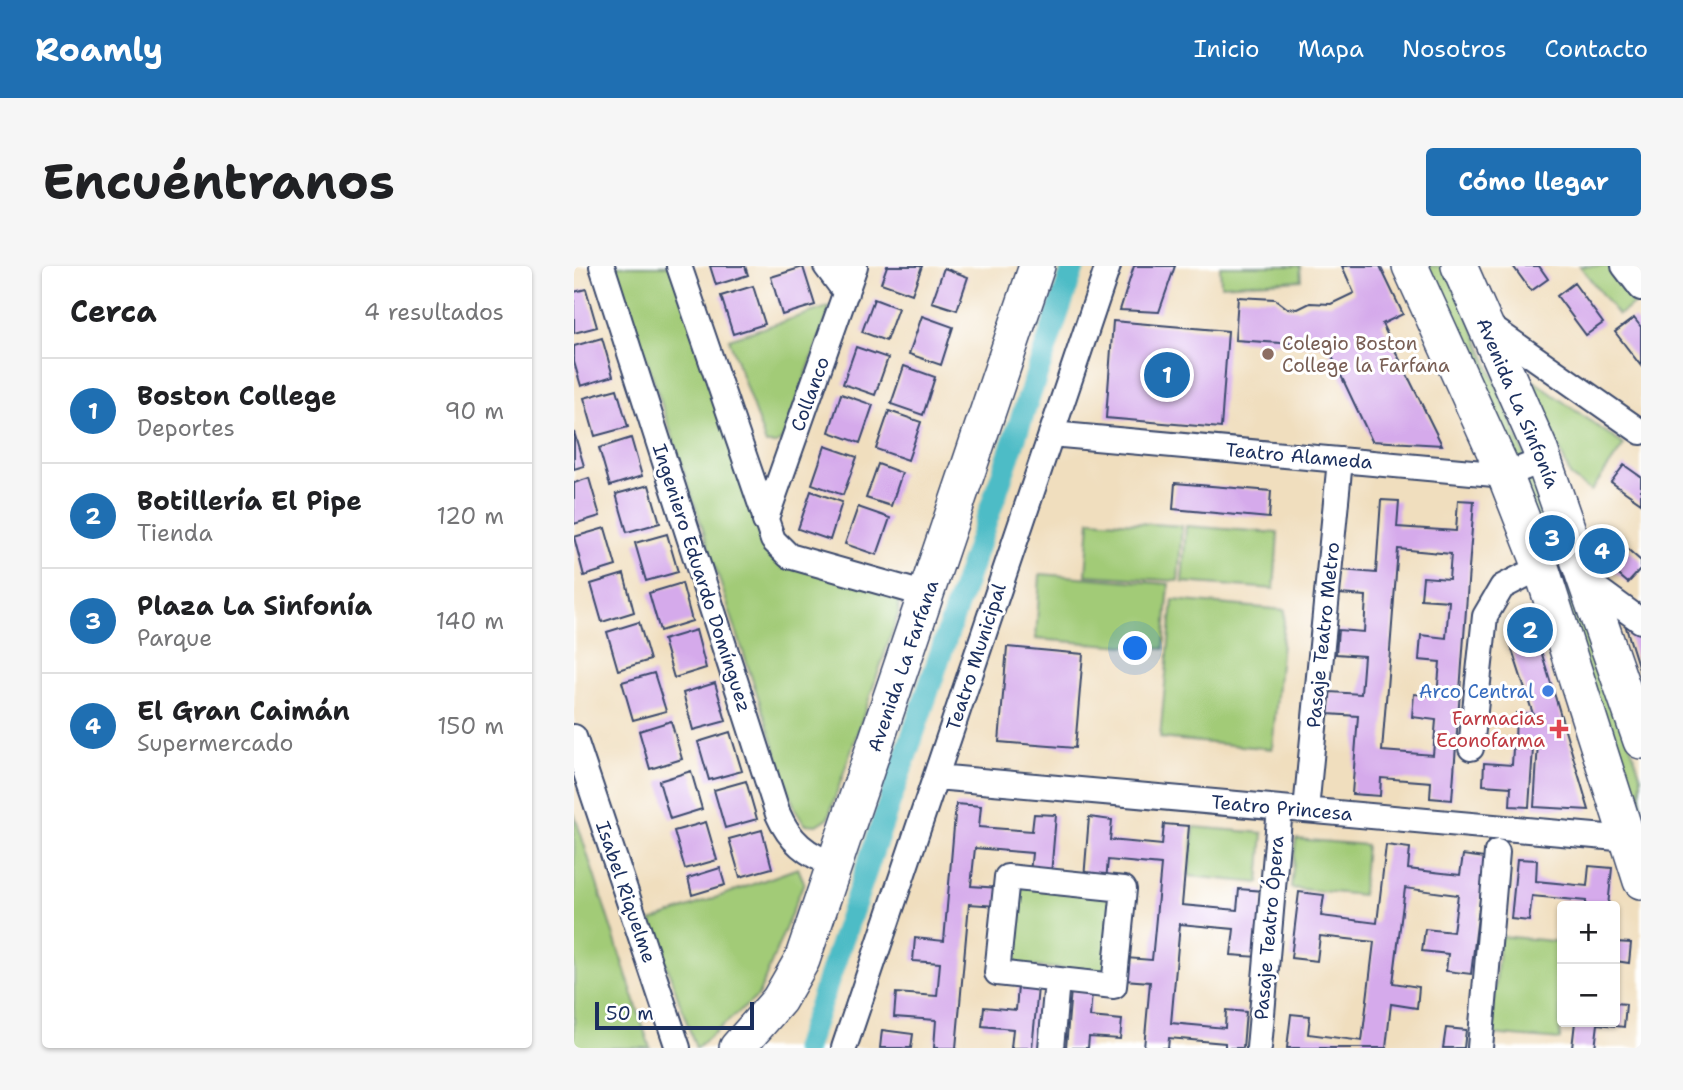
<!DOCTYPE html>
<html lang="es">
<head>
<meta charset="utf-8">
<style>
  body { margin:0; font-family:"Shantell Sans",sans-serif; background:#f6f6f6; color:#202124 }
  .controls { position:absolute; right:21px; bottom:21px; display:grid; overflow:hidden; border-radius:7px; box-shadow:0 2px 5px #0004 }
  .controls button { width:63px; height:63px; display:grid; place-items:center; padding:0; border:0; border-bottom:2px solid #e0e0e0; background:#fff; color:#202124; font:35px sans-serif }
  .scale { position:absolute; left:21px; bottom:18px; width:159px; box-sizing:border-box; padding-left:7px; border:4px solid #1b2f5e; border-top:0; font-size:19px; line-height:24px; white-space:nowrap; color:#1b2f5e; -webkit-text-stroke:5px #fff; paint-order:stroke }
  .you { position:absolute; left:562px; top:383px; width:24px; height:24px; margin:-18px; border:5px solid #fff; border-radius:50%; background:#1a73e8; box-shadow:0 0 0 10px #1a73e833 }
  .badge { display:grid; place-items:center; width:46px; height:46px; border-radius:50%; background:#1f6fb2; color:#fff; font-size:23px; font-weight:700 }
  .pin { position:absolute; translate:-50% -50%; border:4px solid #fff; box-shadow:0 2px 7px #0006 }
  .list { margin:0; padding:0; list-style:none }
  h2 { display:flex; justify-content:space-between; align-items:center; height:91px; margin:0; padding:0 28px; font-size:30px }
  h2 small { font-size:23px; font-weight:400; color:#757577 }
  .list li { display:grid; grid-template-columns:46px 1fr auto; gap:21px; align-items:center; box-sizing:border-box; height:105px; padding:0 28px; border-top:2px solid #e0e0e0 }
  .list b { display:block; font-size:26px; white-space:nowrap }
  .list p { margin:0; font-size:23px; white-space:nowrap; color:#757577 }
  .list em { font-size:23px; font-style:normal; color:#757577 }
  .map { position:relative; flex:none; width:1067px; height:782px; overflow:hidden; border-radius:7px }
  header { display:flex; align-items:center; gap:42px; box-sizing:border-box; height:98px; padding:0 35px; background:#1f6fb2; color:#fff }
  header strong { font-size:33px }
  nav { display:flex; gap:38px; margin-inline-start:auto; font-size:24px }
  .intro { display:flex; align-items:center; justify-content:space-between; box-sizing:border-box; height:168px; padding:0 42px }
  h1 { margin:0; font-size:49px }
  .button { padding:18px 32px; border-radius:7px; background:#1f6fb2; color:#fff; font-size:24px; font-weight:700 }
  main { display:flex; gap:42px; padding:0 42px }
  aside { flex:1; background:#fff; border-radius:7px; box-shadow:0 2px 5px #0004 }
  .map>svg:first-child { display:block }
  .green { fill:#a2cb77; stroke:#5e7d6a; stroke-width:2 }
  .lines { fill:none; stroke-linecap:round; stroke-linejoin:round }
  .canal { stroke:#4ebcc6; stroke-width:23 }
  .building { fill:#d5aaeb; fill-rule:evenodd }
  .street-casing { stroke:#3b496c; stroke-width:28 }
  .secondary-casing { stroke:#3b496c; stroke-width:38 }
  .street { stroke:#fff; stroke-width:24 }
  .secondary { stroke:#fff; stroke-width:35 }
  .education-dot { fill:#8d6e63; stroke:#fff; stroke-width:2.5 }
  .shop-dot { fill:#3f7fe0; stroke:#fff; stroke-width:2.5 }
  .health-dot { fill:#e0444e; stroke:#fff; stroke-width:2.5 }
  .labels { text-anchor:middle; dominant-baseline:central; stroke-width:6; stroke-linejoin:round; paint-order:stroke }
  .education-label { font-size:19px; fill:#785e54; stroke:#fff; text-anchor:start }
  .street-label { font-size:19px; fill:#1b2f5e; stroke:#fff }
  .shop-label { font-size:19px; fill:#366cbe; stroke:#fff; text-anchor:end }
  .health-label { font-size:19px; fill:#be3a42; stroke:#fff; text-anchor:end }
</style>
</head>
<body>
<header>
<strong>Roamly</strong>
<nav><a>Inicio</a><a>Mapa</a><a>Nosotros</a><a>Contacto</a></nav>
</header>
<div class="intro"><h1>Encuéntranos</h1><a class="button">Cómo llegar</a></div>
<main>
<aside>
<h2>Cerca<small>4 resultados</small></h2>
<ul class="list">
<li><span class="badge">1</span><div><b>Boston College</b><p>Deportes</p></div><em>90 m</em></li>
<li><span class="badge">2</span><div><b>Botillería El Pipe</b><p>Tienda</p></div><em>120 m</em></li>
<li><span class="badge">3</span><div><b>Plaza La Sinfonía</b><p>Parque</p></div><em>140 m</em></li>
<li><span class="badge">4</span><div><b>El Gran Caimán</b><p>Supermercado</p></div><em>150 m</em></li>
</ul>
</aside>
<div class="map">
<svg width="1067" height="782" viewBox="0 0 1067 782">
  <rect width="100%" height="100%" fill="#fff"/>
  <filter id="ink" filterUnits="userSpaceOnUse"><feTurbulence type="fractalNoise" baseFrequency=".0143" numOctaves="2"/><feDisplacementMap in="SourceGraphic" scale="14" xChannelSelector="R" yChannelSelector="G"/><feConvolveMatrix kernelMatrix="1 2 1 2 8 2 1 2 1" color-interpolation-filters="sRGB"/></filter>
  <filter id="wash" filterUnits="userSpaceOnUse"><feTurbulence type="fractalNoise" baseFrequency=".00686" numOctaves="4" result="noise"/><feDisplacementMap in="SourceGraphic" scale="28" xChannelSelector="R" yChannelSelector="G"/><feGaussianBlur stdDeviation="1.57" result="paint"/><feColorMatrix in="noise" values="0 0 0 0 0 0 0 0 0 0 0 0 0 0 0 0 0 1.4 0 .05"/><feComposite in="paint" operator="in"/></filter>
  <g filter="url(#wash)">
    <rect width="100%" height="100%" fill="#f0debe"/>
    <path class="green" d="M42 0H99L186 268 325 333 324 349 254 552 243 559 231 558 221 543Z
      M646 0H726L727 14 647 19Z
      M853 0H874L1000 310 1067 511V566Z
      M1006 0H1042L1067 33 1044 49Z
      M257 40 209 172 203 178H192L155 73Z
      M957 113 1050 179 1017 225 997 211Z
      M516 254 608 260 604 315 512 309Z
      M612 260 704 267 700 323 608 316Z
      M466 308 595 318 590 383 462 373Z
      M599 334 711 344 698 483 586 472Z
      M0 547 76 782H0Z
      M620 561 689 567 685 617 615 610Z
      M722 573 792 579 788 629 717 622Z
      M224 602 230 616 184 730 122 782 77 655Z
      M441 617 541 628 533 707 433 698Z
      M926 670 988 676 986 774 917 768Z"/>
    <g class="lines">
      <path class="canal" d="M231 782 500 0"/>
    </g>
    <g id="blocks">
      <path class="building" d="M136 0H171L174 9 142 19Z
        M313 0H348L338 28 307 17Z
        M560 0H601L585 46 546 44Z
        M768 0H806L829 48 808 58 868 179 798 175 753 80 661 74 664 31 701 33 713 42 724 43 736 37 757 38 780 27Z
        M939 0H965L974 13 957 25Z
        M229 1 241 39 208 49 197 11Z
        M370 2 394 11 383 44 358 36Z
        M1000 17 1029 57 1012 69 983 30Z
        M179 20 191 58 159 68 147 30Z
        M12 23 23 61 0 67V26Z
        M300 33 324 42 312 75 288 66Z
        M348 50 379 61 367 99 335 88Z
        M1060 52 1067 61V100L1041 66Z
        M539 55 654 65 647 162 532 152Z
        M28 72 39 110 7 120 0 96V80Z
        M282 81 314 92 301 129 269 118Z
        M330 100 361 111 349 149 317 138Z
        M43 123 54 161 21 170 10 132Z
        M267 128 299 139 286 177 255 166Z
        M315 145 347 156 334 194 302 183Z
        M0 166 10 200 0 203Z
        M57 172 68 210 36 220 25 182Z
        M251 180 283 191 269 229 238 218Z
        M304 198 328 207 317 240 292 232Z
        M1050 199 1067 211V237L1037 216Z
        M15 212 26 250 0 258V217Z
        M601 217 697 225 695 252 599 243Z
        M75 219 86 257 53 266 42 228Z
        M237 225 268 236 256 274 224 263Z
        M807 234 825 235 823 261 882 265 884 234 900 235 878 534 856 532 857 516 807 512 806 530 778 528 784 450 754 448 756 426 787 428 790 390 762 388 764 364 790 366 792 330 765 328 767 304 802 307ZM824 283 877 288 875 313 849 311 847 333 875 335 872 372 847 369 845 394 866 396 863 430 840 428 838 451 862 454 859 489 808 485Z
        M284 241 316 252 303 289 271 278Z
        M1025 258 1067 295V303L1054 317 1025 292 1018 266Z
        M31 262 42 300 10 310 0 271Z
        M93 268 104 306 72 315 61 277Z
        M50 308 60 346 28 356 17 318Z
        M108 317 118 355 86 365 75 327Z
        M1050 355 1067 367V406H1066Z
        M65 356 76 394 44 404 33 366Z
        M958 356 984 440 1015 544 960 541 964 477 941 476 942 447 959 448 932 365Z
        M122 364 132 402 100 412 89 374Z
        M433 381 509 388 501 482 425 476Z
        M80 407 92 445 59 454 48 416Z
        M141 417 152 455 119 464 109 427Z
        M97 455 108 493 76 503 65 465Z
        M156 466 168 505 135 514 124 476Z
        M939 482 959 483 955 541 936 540 937 521 909 519 910 497 938 499Z
        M117 505 128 543 96 553 85 515Z
        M172 515 183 553 151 562 140 524Z
        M382 538 407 540 405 561 458 565 460 548 482 549 477 609 456 607 458 587 401 582 397 620 426 622 424 640 395 638 382 782H360L362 754 320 751 322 727 363 730 366 697 339 695 341 672 370 675Z
        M515 551 538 554 536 574 588 579 590 558 615 560 608 639 663 644 665 623 690 625 684 691 657 689 660 663 606 658 597 757 651 762 652 744 672 746 669 782H651V777L595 772 594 782H570L576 716 550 714 552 692 578 694 587 599 534 594 532 615 510 613Z
        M132 556 143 594 111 603 100 565Z
        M188 564 198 602 166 611 155 573Z
        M812 579 836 582 834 603 886 609 889 589 911 592 897 708 872 705 874 688 848 685 851 663 879 666 884 629 831 622 819 717 845 721 843 742 817 738 812 782H713L717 748 736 750 734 768 788 775 800 676 746 670 743 695 717 692 725 626 750 629 747 650 803 657Z
        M943 593 963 594 962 615 1013 620 1015 600 1038 602 1034 640H1012V635L958 630 955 655 937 653Z
        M146 602 151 619 118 629 114 612Z
        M1041 676 1057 677 1055 697 1041 695Z
        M444 720 464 722 458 782H437L439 763 408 760 410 741 442 744Z
        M497 724 518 726 516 751 548 754 546 773 515 771 514 782H492Z
        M1041 737 1052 738 1050 761 1024 758 1021 782H998L1001 756H1041Z
        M872 762 892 764 890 782H869Z
        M308 764 339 768 337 782H306Z"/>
    </g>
  </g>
  <g filter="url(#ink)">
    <use href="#blocks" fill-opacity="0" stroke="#3b496c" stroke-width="2"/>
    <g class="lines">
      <defs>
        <path id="street" d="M28 0 204 548C215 574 233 590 261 598
          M105 0 199 274 215 290 353 329
          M252 0 272 27
          M1050 0 1067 22
          M911 57 1067 166
          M477 168 931 209 970 194
          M191 255 281 0
          M1015 317 1067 355
          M0 471 104 782
          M897 482 911 350 928 321 967 301
          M362 511 1054 573
          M732 544 766 194
          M433 611 550 623 540 720 423 707Z
          M270 782 534 0
          M477 782 483 714
          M685 782 706 542
          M906 782 923 586"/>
        <path id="secondary" d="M836 0 931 209 967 301 1067 615
          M885 0 965 181 1067 475
          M163 782 205 734 228 694 463 0"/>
      </defs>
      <use href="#street" class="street-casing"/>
      <use href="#secondary" class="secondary-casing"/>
      <use href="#street" class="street"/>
      <use href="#secondary" class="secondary"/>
    </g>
  </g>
  <circle class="education-dot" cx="694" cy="88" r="7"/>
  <circle class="shop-dot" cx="974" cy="425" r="7"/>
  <path class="health-dot" d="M981.5 452.5h7v7h7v7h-7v7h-7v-7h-7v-7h7z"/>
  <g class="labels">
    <g class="education-label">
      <text x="708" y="77">Colegio Boston<tspan x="708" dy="22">College la Farfana</tspan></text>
    </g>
    <g class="street-label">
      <text transform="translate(236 128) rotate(-70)">Collanco</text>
      <text transform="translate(944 137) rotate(67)">Avenida La Sinfonía</text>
      <text transform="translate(725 190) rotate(5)">Teatro Alameda</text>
      <text transform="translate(128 312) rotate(72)">Ingeniero Eduardo Domínguez</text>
      <text transform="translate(749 369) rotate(-84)">Pasaje Teatro Metro</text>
      <text transform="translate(402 391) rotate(-72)">Teatro Municipal</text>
      <text transform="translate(329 400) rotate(-71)">Avenida La Farfana</text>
      <text transform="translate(708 542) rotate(5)">Teatro Princesa</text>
      <text transform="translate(52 626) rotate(71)">Isabel Riquelme</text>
      <text transform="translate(695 662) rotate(-85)">Pasaje Teatro Ópera</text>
    </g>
    <g class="shop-label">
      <text x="960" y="425">Arco Central</text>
    </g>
    <g class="health-label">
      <text x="971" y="452">Farmacias<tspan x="971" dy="22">Econofarma</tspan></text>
    </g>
  </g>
</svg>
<div class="controls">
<button>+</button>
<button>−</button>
</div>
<div class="scale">50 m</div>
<div class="you"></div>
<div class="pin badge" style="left:593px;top:109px">1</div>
<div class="pin badge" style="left:956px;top:364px">2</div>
<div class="pin badge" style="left:978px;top:272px">3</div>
<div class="pin badge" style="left:1028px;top:285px">4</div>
</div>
</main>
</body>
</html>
